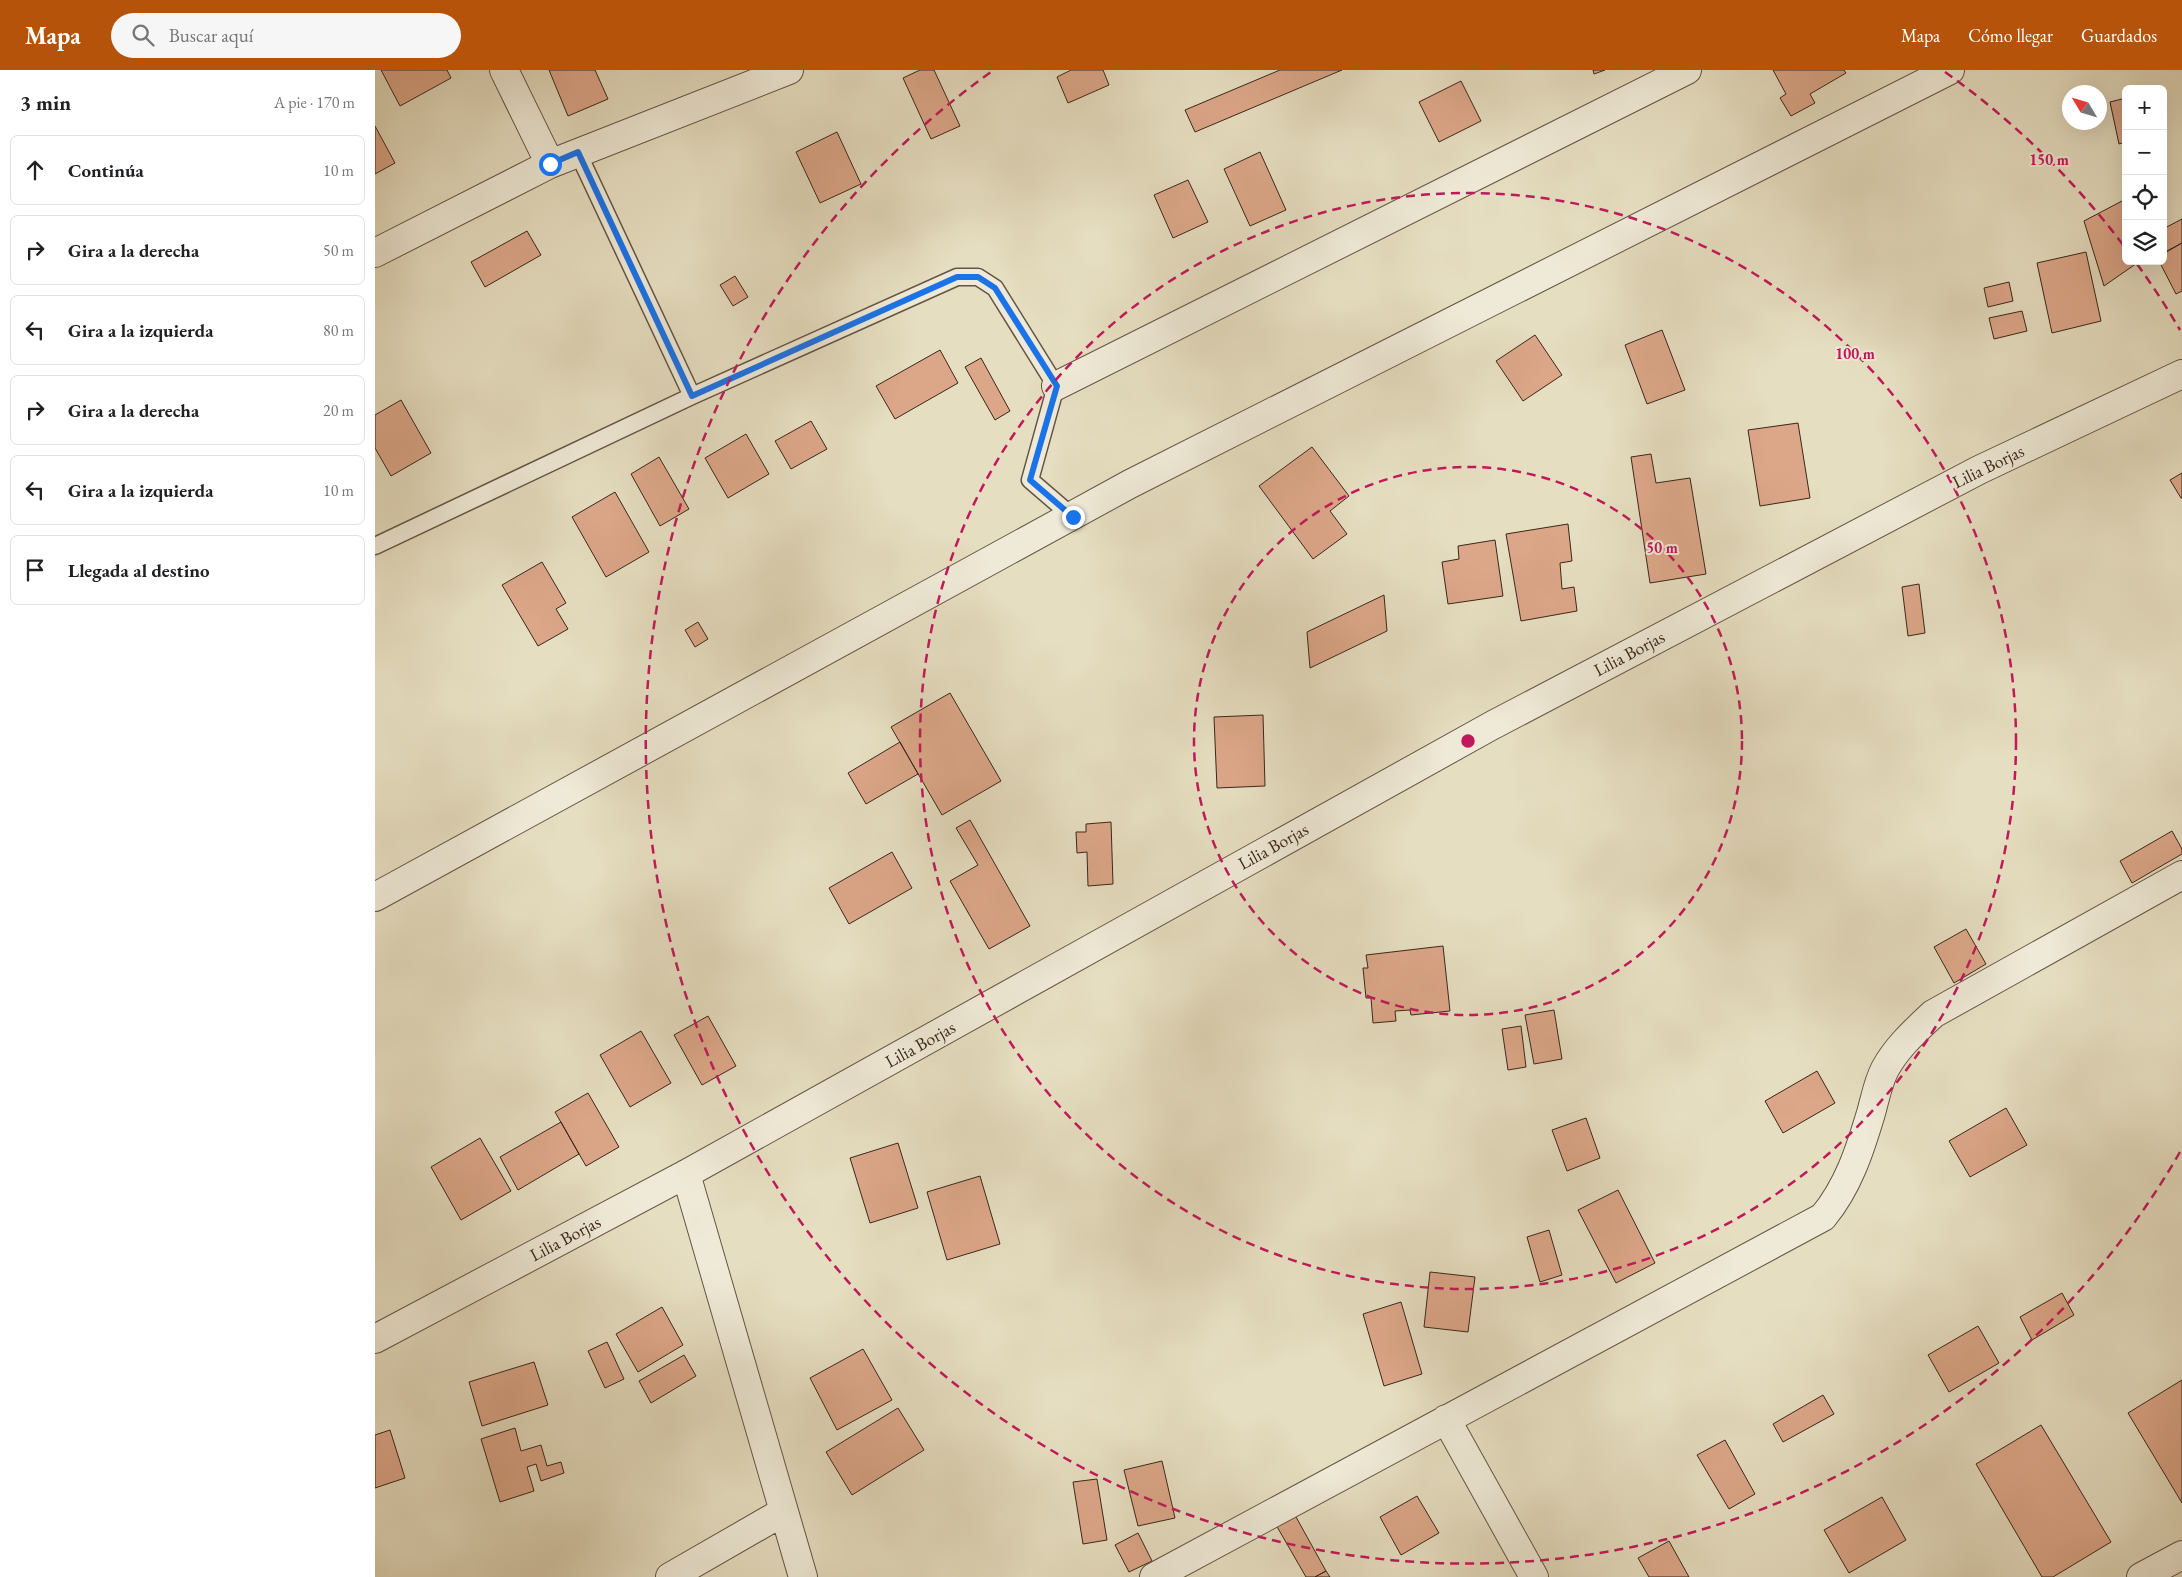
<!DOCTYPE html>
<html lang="es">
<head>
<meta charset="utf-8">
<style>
  body { margin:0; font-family:"EB Garamond",serif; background:#f6f6f6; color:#202124 }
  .controls { position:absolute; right:15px; top:15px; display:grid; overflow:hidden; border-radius:8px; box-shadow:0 5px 20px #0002 }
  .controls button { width:45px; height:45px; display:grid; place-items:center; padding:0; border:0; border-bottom:1px solid #e0e0e0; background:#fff; color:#202124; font:25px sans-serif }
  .compass { position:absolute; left:1687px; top:15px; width:45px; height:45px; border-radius:50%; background:#fff; box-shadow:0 5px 20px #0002; rotate:308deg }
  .stop { position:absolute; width:15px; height:15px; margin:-11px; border:4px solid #1a73e8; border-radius:50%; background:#fff }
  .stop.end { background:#1a73e8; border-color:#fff; box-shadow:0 1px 5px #0008 }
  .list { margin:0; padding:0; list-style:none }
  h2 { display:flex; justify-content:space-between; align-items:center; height:65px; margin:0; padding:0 20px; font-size:21px }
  h2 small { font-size:16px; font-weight:400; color:#757577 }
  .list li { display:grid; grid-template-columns:32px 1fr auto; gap:15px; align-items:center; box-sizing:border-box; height:70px; margin:0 10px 10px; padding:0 10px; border:1px solid #e0e0e0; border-radius:8px }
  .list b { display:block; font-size:19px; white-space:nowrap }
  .list em { font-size:16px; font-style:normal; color:#757577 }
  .icon { flex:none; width:28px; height:28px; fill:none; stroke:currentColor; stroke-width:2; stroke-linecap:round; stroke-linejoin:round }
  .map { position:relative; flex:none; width:1807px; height:1507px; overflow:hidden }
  header { display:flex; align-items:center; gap:30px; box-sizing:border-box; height:70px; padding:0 25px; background:#b45309; color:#fff }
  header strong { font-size:24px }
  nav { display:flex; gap:28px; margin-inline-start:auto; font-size:18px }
  .search { width:350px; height:45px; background:#f6f6f6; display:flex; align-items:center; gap:12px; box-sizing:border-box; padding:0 18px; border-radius:28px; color:#757577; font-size:19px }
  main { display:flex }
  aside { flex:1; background:#fff }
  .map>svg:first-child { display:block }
  .building { fill:#dca789; stroke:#3a261b }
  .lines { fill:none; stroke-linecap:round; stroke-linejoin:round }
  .lane-casing { stroke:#655444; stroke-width:19 }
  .street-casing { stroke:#655444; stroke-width:30 }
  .lane { stroke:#efead7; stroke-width:16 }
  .street { stroke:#efead7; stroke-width:28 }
  .route { stroke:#1a73e8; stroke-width:6 }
  .ring { fill:none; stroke:#c2185b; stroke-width:2.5; stroke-dasharray:9 6 }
  .labels { text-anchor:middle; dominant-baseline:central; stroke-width:4; stroke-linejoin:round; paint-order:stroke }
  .street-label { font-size:18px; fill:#3a261b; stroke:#efead7 }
  .centre { fill:#c2185b; stroke:#efead7; stroke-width:2.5 }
  .ring-label { font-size:15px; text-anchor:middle; font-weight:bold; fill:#c2185b; stroke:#efead7; stroke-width:4; stroke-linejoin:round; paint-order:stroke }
</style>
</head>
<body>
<header>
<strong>Mapa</strong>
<div class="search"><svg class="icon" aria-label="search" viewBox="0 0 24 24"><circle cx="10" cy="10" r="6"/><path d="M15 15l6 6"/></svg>Buscar aquí</div>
<nav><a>Mapa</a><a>Cómo llegar</a><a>Guardados</a></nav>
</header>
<main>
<aside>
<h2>3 min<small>A pie · 170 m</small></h2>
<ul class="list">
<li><svg class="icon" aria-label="ahead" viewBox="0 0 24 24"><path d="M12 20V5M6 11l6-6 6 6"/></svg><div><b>Continúa</b></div><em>10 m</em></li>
<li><svg class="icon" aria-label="right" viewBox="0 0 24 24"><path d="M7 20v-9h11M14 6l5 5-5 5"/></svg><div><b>Gira a la derecha</b></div><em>50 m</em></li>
<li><svg class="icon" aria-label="left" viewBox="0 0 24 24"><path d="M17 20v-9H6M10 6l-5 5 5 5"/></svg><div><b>Gira a la izquierda</b></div><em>80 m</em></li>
<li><svg class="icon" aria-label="right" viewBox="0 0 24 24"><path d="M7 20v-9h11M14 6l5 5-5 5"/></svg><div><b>Gira a la derecha</b></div><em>20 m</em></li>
<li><svg class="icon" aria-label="left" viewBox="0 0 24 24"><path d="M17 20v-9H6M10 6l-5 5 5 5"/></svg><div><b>Gira a la izquierda</b></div><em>10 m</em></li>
<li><svg class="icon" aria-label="arrive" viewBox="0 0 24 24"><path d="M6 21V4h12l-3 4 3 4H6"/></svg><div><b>Llegada al destino</b></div></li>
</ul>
</aside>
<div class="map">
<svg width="1807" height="1507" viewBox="0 0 1807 1507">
  <rect width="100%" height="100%" fill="#e6dec1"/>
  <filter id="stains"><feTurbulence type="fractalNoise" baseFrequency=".004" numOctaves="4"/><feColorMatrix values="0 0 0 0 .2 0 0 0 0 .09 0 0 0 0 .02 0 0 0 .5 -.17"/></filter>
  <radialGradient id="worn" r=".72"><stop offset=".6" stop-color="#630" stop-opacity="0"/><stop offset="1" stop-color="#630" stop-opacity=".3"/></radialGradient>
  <path class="building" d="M6 0H72L76 8 25 36Z
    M174 0H220L233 29 193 46Z
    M545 0H559L585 56 556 69 528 8Z
    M696 0H728L734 15 693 33 682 7Z
    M905 0H967L820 62 810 40Z
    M1218 0H1230L1219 4Z
    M1398 0H1469L1471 3 1435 24 1440 33 1416 46 1405 28 1411 24Z
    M1086 11 1106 51 1064 72 1044 32Z
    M1751 28V72L1744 74 1735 32Z
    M0 56 20 93 0 104Z
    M462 62 486 114 445 133 421 82Z
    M885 82 911 140 875 156 849 99Z
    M813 110 833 152 798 168 779 125Z
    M1747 131 1751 140V191H1765L1729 216 1709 151Z
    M1807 149V173L1790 182 1788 159Z
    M152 161 166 185 110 217 96 192Z
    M1807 173V221L1801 224 1784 191H1788V184Z
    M1711 182 1726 251 1677 263 1662 193Z
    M360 206 373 227 358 236 345 215Z
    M1634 212 1638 231 1613 237 1609 218Z
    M1647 241 1652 261 1619 269 1614 248Z
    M1287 260 1310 320 1272 334 1250 275Z
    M1160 265 1187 305 1148 331 1121 291Z
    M565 280 583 313 520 349 501 316Z
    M606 288 635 341 620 350 590 297Z
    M26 330 56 383 16 406 0 378V345Z
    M436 351 452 379 416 399 400 371Z
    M1423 353 1435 428 1385 436 1373 360Z
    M371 364 394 404 353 428 330 388Z
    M937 377 974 426 955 441 972 464 938 489 884 416Z
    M1276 384 1281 413 1315 408 1331 504 1275 513 1256 387Z
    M284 387 314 439 285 456 256 404Z
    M1807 403V428H1806L1795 410Z
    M240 422 274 482 231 507 197 447Z
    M1193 454 1197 491 1185 493 1187 519 1199 517 1202 541 1146 551 1131 464Z
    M1120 470 1128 526 1073 534 1067 492 1084 489 1083 476Z
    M167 492 191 533 181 539 193 559 163 576 127 515Z
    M1544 514 1550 563 1533 566 1527 517Z
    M1009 525 1012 561 935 598 932 562Z
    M323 552 333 569 320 577 310 560Z
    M575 623 626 711 567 745 516 657Z
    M888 645 890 716 842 718 839 647Z
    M525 672 543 704 491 734 473 703Z
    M595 750 655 856 614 879 575 811 603 795 581 758Z
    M736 752 738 814 713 816 712 782 702 783 701 762H711V754Z
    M1797 761 1807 779V784L1757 813 1745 791Z
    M517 782 537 818 474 854 454 818Z
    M1591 859 1611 894 1579 913 1559 877Z
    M1068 876 1075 941 1036 945 1035 940 1020 941 1021 951 998 953 996 928H991L988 898H993L991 885Z
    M1179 940 1187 989 1159 994 1150 945Z
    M333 946 361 996 327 1015 299 965Z
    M1146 956 1151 997 1133 1000 1127 959Z
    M266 961 296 1013 255 1037 225 985Z
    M1442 1001 1460 1033 1408 1063 1390 1031Z
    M213 1023 244 1077 211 1096 180 1042Z
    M1631 1038 1652 1075 1595 1107 1574 1071Z
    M1211 1048 1225 1088 1192 1101 1177 1060Z
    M186 1052 204 1084 143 1120 125 1087Z
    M105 1068 136 1121 86 1150 56 1097Z
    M523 1073 543 1138 495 1153 475 1088Z
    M605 1106 625 1174 572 1190 552 1122Z
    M1243 1120 1280 1193 1241 1213 1203 1140Z
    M1174 1160 1187 1205 1165 1212 1152 1167Z
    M1055 1202 1100 1207 1093 1262 1049 1257Z
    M1687 1223 1699 1245 1657 1270 1645 1247Z
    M1026 1232 1047 1304 1009 1316 988 1244Z
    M287 1237 308 1275 263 1302 241 1264Z
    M1603 1256 1624 1293 1574 1322 1553 1285Z
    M232 1272 249 1309 230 1318 213 1281Z
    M488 1279 517 1330 462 1360 435 1308Z
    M309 1285 321 1306 276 1333 264 1311Z
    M159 1292 173 1335 107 1356 94 1312Z
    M1807 1310V1433L1753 1343Z
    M1448 1325 1459 1344 1408 1372 1398 1354Z
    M523 1338 549 1380 477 1425 451 1382Z
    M1666 1355 1736 1472 1678 1507H1667L1601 1394Z
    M140 1358 146 1381 166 1375 172 1396 186 1392 189 1403 166 1411 161 1394 152 1397 159 1421 125 1432 106 1369Z
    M15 1360 30 1408 0 1418V1365Z
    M1350 1370 1380 1424 1354 1439 1322 1385Z
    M787 1391 800 1448 763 1456 749 1400Z
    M722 1409 732 1470 708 1474 698 1412Z
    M1042 1426 1064 1463 1026 1485 1005 1447Z
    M1507 1427 1531 1470 1474 1503 1449 1460Z
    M916 1438 951 1501 940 1507H931L897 1448Z
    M763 1463 777 1491 754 1502 740 1475Z
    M1294 1471 1314 1507H1274L1263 1488Z
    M951 1501 955 1507H940Z"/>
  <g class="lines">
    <defs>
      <path id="lane" d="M203 83 317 326
        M0 476 317 326 582 207H603L620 218 681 316 655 410 698 447"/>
      <path id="street" d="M129 0 175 94
        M0 183 175 94 414 0
        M681 316 1312 0
        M0 827 755 414 1575 0
        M311 1104 428 1507
        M0 1269 311 1104 1116 656 1604 400 1807 304
        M1071 1349 1159 1507
        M295 1507 408 1442
        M779 1507 1448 1147C1473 1117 1485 1080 1496 1043 1500 1029 1503 1012 1510 999 1522 977 1540 961 1558 944L1807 805
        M1766 1507 1807 1485"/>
    </defs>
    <use href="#lane" class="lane-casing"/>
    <use href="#street" class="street-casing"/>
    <use href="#lane" class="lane"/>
    <use href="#street" class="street"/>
  </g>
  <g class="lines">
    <path class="route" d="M175 94 203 82 317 326 582 207H603L620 218 682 316 655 410 698 447"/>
  </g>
  <g class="ring">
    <circle cx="1093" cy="671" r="274"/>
    <circle cx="1093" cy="671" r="548"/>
    <path d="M1805 1082A822 822 0 1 1 616 2M1570 2A822 822 0 0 1 1749 176M1762 194A822 822 0 0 1 1805 260"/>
  </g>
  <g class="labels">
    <g class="street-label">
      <text transform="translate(1613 396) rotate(-26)">Lilia Borjas</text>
      <text transform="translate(1254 583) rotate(-28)">Lilia Borjas</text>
      <text transform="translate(898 776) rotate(-29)">Lilia Borjas</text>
      <text transform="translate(545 974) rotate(-29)">Lilia Borjas</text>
      <text transform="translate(190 1168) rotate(-28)">Lilia Borjas</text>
    </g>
  </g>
  <circle cx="1093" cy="671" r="8" class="centre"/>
  <g class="ring-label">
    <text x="1674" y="95">150 m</text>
    <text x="1480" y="289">100 m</text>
    <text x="1287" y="483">50 m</text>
  </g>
  <rect width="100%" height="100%" filter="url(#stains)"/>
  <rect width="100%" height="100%" fill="url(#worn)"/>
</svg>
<div class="controls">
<button>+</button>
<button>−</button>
<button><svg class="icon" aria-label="locate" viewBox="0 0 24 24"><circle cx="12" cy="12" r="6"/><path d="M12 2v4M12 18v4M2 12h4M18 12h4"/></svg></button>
<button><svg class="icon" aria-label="layers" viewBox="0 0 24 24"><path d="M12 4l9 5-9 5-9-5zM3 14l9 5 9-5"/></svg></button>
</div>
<svg class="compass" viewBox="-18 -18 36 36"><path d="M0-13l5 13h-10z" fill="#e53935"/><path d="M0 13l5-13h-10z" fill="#757577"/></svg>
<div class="stop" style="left:175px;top:94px"></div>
<div class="stop end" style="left:698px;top:447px"></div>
</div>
</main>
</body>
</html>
